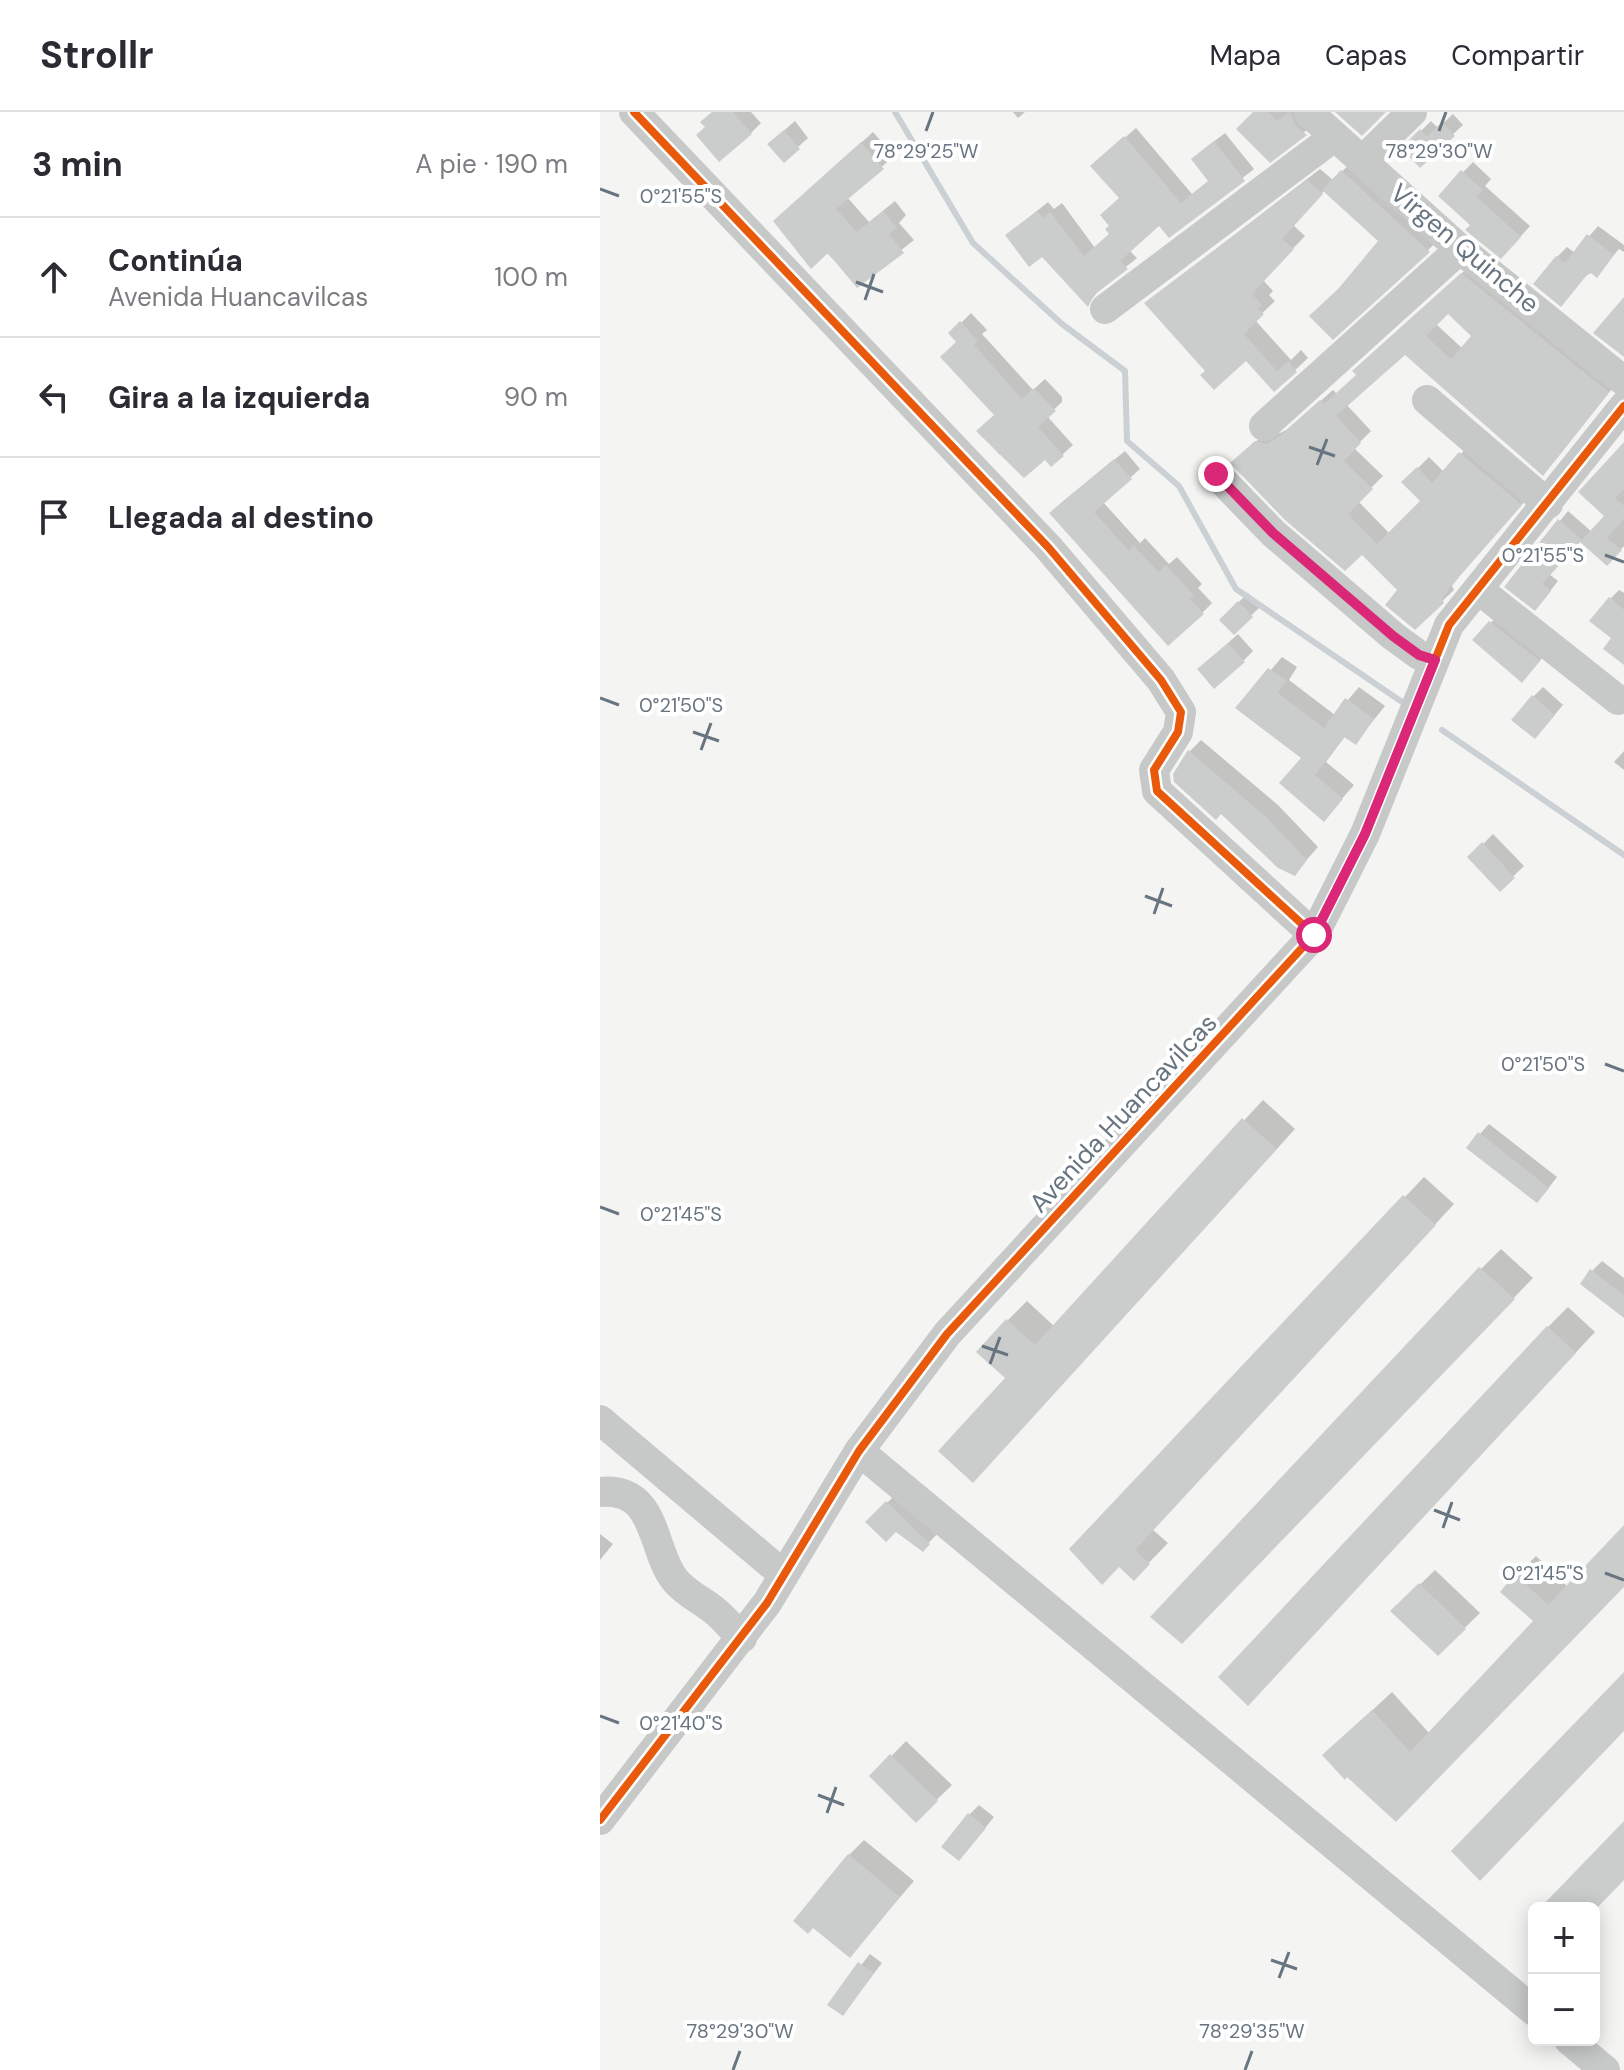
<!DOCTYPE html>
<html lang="es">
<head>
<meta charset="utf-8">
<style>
  body { margin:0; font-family:"DM Sans",sans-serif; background:#f7f7f7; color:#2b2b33 }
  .controls { position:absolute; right:24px; bottom:24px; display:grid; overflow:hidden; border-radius:12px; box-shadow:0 4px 20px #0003 }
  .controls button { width:72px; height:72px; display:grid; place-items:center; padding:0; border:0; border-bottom:2px solid #e1e1e2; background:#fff; color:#2b2b33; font:40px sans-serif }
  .stop { position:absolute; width:24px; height:24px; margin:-18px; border:6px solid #db2777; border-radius:50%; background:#fff }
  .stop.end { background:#db2777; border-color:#fff; box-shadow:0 2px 8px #0008 }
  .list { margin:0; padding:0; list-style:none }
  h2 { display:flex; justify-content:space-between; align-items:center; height:104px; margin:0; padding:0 32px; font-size:34px }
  h2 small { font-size:26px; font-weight:400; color:#7c7c81 }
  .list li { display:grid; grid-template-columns:52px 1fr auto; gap:24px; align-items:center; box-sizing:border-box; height:120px; padding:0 32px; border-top:2px solid #e1e1e2 }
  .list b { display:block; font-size:30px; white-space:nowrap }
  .list p { margin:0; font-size:26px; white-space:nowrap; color:#7c7c81 }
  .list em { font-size:26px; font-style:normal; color:#7c7c81 }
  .icon { flex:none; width:44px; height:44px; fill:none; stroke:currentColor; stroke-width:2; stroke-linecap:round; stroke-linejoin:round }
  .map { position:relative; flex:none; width:1024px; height:1958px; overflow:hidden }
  header { display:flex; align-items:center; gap:48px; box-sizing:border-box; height:112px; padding:0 40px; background:#fff; border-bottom:2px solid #e1e1e2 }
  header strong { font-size:38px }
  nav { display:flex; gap:44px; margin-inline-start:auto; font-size:28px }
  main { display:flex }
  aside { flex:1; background:#fff }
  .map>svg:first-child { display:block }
  .shadow { fill:#0003; fill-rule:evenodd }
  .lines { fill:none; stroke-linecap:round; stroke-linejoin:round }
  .stream { stroke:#cad0d3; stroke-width:6 }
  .building { fill:#cbcccc; fill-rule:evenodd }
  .minor { stroke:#c7c9c9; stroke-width:30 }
  .cycleway-casing { stroke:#fff; stroke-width:13 }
  .cycleway { stroke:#e8590c; stroke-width:8 }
  .route { stroke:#db2777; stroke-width:10 }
  .ticks { fill:none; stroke:#687580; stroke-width:3 }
  .labels { text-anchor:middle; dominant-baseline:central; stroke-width:8; stroke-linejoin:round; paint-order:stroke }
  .street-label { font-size:26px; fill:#687580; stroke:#fff }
  .ticks-label { font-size:20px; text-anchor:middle; fill:#687580; stroke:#fff; stroke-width:8; stroke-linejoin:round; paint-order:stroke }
</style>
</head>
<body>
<header>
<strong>Strollr</strong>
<nav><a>Mapa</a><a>Capas</a><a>Compartir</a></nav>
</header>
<main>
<aside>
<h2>3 min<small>A pie · 190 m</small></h2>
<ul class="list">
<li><svg class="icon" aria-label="ahead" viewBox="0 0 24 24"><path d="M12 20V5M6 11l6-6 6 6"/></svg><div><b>Continúa</b><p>Avenida Huancavilcas</p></div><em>100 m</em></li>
<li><svg class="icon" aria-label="left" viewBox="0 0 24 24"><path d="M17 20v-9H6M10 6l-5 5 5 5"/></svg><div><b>Gira a la izquierda</b></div><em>90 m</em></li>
<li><svg class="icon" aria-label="arrive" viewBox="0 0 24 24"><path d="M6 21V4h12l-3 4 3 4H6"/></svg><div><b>Llegada al destino</b></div></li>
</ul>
</aside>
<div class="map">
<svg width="1024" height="1958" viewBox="0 0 1024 1958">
  <rect width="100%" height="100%" fill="#f4f4f3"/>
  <path class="shadow" d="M113 0H151L161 11 151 21 107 14Z
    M413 0H425L418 6Z
    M656 0H712L719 8 670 48Z
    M853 2 863 13 820 53 804 36 831 9 838 16Z
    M195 9 208 26 198 35 180 22Z
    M536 16 592 82 610 68 604 37 625 21 654 57 570 123 559 111 529 138 537 146 502 174 488 192 442 142 407 123 448 90 454 97 462 91 495 136 511 121 521 85 504 44Z
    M273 20 294 44 247 85 269 110 295 89 306 103 299 111 314 128 257 173 187 98Z
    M754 48 840 127 733 225 743 174 781 129 725 78 693 113 705 124 663 168 673 179 669 183 675 189 655 208 691 248 701 238 708 246 675 277 646 246 607 258 546 191 720 57 733 68Z
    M873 50 891 67 885 74 930 114 911 135 873 113 841 83Z
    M998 114 1024 133V140L1019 137 997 163 989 160 961 193 957 145 967 135 975 141Z
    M873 151 1019 268 954 350 805 240 746 292 771 319 754 336 783 364 758 389 790 422 822 389 804 370 829 345 844 360 872 330 932 381 863 459 852 474 854 478 815 515 800 478 762 440 644 340 668 319 680 321 690 316 733 278 737 282 758 262 766 248ZM848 199 874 224 863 237 836 212Z
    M371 201 387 218 382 222 433 278 445 267 462 285V290L447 304 473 333 452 352 445 345 404 340 400 343 378 319 396 302 351 221Z
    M1024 333V434L1007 452 980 428 949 462 958 469 943 488 907 474 968 399 992 420 1007 404Z
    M525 339 540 357 503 390 540 431 545 426 569 452 577 445 602 472 598 476 612 491 602 501 461 391Z
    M1019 478 1024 481V550L1010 487Z
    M648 481 661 494 634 520 621 508Z
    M900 501 948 539 931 559 875 528Z
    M638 522 653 539 643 549 609 548Z
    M682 545 697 555 689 568 735 603 759 575 785 594 756 630 746 623 726 650 754 673 724 707 704 646 638 596Z
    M943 575 963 593 944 615 933 585Z
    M601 628 678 693 718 735 694 762 589 640Z
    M1024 639V658L1014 650Z
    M893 722 924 754 900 777 870 745Z
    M663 988 695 1017 392 1349 408 1266V1208L427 1189 454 1214Z
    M889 1012 957 1065 947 1078 880 1022Z
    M824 1065 854 1092 553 1418 568 1431 534 1466 520 1453 805 1085Z
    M901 1137 933 1166 602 1509 881 1157Z
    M1002 1149 1024 1166V1194L992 1159Z
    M968 1195 995 1220 667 1571 948 1215Z
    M296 1382 337 1422 323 1437 296 1417 268 1410Z
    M1024 1416V1472L815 1688 724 1643 792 1580 830 1622 936 1509 902 1480 917 1463 936 1444 968 1475Z
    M0 1422 13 1432 0 1448Z
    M835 1458 880 1501 838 1542 793 1499Z
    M306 1629 352 1673 316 1708 272 1664Z
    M379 1693 394 1705 368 1737 369 1703Z
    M264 1728 314 1769 250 1843 249 1743Z
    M270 1842 282 1851 243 1902 230 1892Z"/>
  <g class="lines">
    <path class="stream" d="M295 0 373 131 462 212 525 259 527 329 579 374 636 477 808 594
      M842 618 1024 743"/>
  </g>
  <path class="building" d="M112 0H133L152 22 119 50 96 23 105 15 100 10Z
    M653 0H668L677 9 690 0 695 13 707 23 670 51 636 17Z
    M735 0H786L762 24Z
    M842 10 855 24 820 56 801 36 820 17 827 24Z
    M184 18 200 37 184 51 167 32Z
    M524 24 581 91 608 69 591 47 614 29 645 69 569 126 559 114 520 149 528 157 494 183 488 195 442 145 429 155 405 123 437 99 443 106 450 100 484 144 509 122 505 117 509 114 500 103 519 86 490 54Z
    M261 30 284 57 236 97 257 120 283 99 297 116 289 122 304 141 257 176 228 141 211 157 173 109Z
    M741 58 830 140 733 228 709 204 739 176 778 129 722 78Z
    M861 58 883 78 877 85 921 125 901 147 865 118 870 113 838 84Z
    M707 68 723 82 682 127 694 137 652 182 662 193 658 197 664 202 644 222 677 259 688 249 697 260 674 280 646 249 614 278 600 263 605 259 544 191Z
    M987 122 1014 143 997 166 991 161 986 164 961 195 933 172 956 144 965 151Z
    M861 161 1009 280 943 364 805 243 736 304 761 331 744 349 773 377 748 402 777 432 820 389 801 370 817 355 832 371 859 340 922 393 852 473 842 487 844 491 815 518 785 493 797 478 762 443 745 459 685 408 630 351 655 329 667 332 676 327 720 288 724 292 756 263 752 259ZM848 202 871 224 851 247 826 224Z
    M1024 185V245L993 221Z
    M360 209 378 229 374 233 422 287 434 276 456 299 438 315 464 344 451 355 445 348 424 366 376 319 394 303 340 245 356 230 348 221Z
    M1024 330V377L1015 386 1024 394V407L1007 426 1022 438 1007 454 980 430 1004 404 978 380Z
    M514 347 532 367 494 400 529 439 534 434 559 460 566 453 594 483 590 487 604 502 568 534 449 401Z
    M958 407 982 428 942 472 951 479 935 499 904 475Z
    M1009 485 1024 498V553L1003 537 1011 526 989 509Z
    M638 489 653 505 634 523 619 508Z
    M889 509 940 549 922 571 872 528Z
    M628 531 645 550 614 577 597 557Z
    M668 556 686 568 678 581 724 616 745 586 774 607 756 633 744 625 715 663 743 687 724 710 679 671 701 646 635 596Z
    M932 583 955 603 935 627 911 608Z
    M588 638 666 705 707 748 695 764 678 756 621 702 616 708 574 670 573 662Z
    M882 730 915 766 900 780 867 745Z
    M642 1006 677 1037 373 1371 338 1339 405 1266 376 1240 406 1207 435 1233Z
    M878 1020 949 1076 937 1091 866 1036Z
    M803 1083 836 1113 535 1438 550 1452 534 1469 519 1455 502 1473 469 1437Z
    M879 1155 915 1187 582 1532 550 1505Z
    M990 1157 1024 1183V1206L980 1172Z
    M947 1214 976 1241 648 1594 618 1565Z
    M286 1389 330 1432 323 1440 296 1420 286 1430 265 1410Z
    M1024 1413V1475L796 1710 747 1665 745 1668 722 1643 772 1598 810 1640 933 1509 900 1480 915 1462 948 1493Z
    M819 1471 866 1517 838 1544 790 1499Z
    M1024 1560V1619L880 1769 851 1739Z
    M290 1642 338 1689 316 1711 269 1664Z
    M368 1701 386 1716 359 1749 341 1735Z
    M1024 1709V1768L997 1796H940Z
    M248 1742 300 1785 250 1846 213 1816 208 1822 193 1809Z
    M258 1850 274 1861 243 1904 227 1893Z"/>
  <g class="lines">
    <path class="minor" d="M34 0 448 435 561 568 581 600 578 620 554 658 557 679 714 823
      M708 0 860 137 1024 269
      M763 48 812 0
      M505 197 734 25
      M827 288 948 392
      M664 314 860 137
      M616 362 673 421 793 524 819 543 835 548
      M878 477 1018 588
      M0 1308 184 1463
      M259 1339 934 1899
      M0 1380C58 1374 51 1439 75 1468 86 1482 102 1488 115 1499 125 1507 133 1518 142 1526
      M0 1708 167 1491 259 1339 347 1222 714 823 765 722 849 513 1024 294
      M969 1928 1005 1958"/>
    <defs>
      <path id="cycleway" d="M34 0 448 435 561 568 581 600 578 620 554 658 557 679 714 823
        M0 1708 167 1491 259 1339 347 1222 714 823 765 722 849 513 1024 294"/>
    </defs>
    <use href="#cycleway" class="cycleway-casing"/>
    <use href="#cycleway" class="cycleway"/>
  </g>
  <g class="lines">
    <path class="route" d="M616 362 673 421 793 524 819 543 835 548 765 722 714 823"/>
  </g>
  <path class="ticks" d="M326 19 333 0M839 19 846 0M0 77 19 84M256 170 283 180M265 188 274 162M709 335 735 344M717 353 727 327M1005 443 1024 450M0 586 19 593M93 620 119 629M101 638 111 611M545 784 572 794M554 802 563 776M1005 952 1024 959M0 1095 19 1102M382 1234 408 1243M390 1252 400 1225M834 1398 860 1408M843 1416 852 1390M1005 1461 1024 1468M0 1604 19 1611M218 1683 244 1693M227 1701 236 1675M671 1848 697 1857M679 1866 689 1840M133 1958 140 1939M645 1958 652 1939"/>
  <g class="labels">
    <g class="street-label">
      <text transform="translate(865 136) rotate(40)">Virgen Quinche</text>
      <text transform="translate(523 1001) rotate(-47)">Avenida Huancavilcas</text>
    </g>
  </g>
  <g class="ticks-label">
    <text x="326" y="46">78°29'25"W</text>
    <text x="839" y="46">78°29'30"W</text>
    <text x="81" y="91">0°21'55"S</text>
    <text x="943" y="450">0°21'55"S</text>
    <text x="81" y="600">0°21'50"S</text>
    <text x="943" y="959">0°21'50"S</text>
    <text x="81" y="1109">0°21'45"S</text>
    <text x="943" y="1468">0°21'45"S</text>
    <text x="81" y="1618">0°21'40"S</text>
    <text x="140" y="1926">78°29'30"W</text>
    <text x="652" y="1926">78°29'35"W</text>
  </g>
</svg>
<div class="controls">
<button>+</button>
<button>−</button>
</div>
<div class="stop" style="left:714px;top:823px"></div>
<div class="stop end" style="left:616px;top:362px"></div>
</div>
</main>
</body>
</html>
